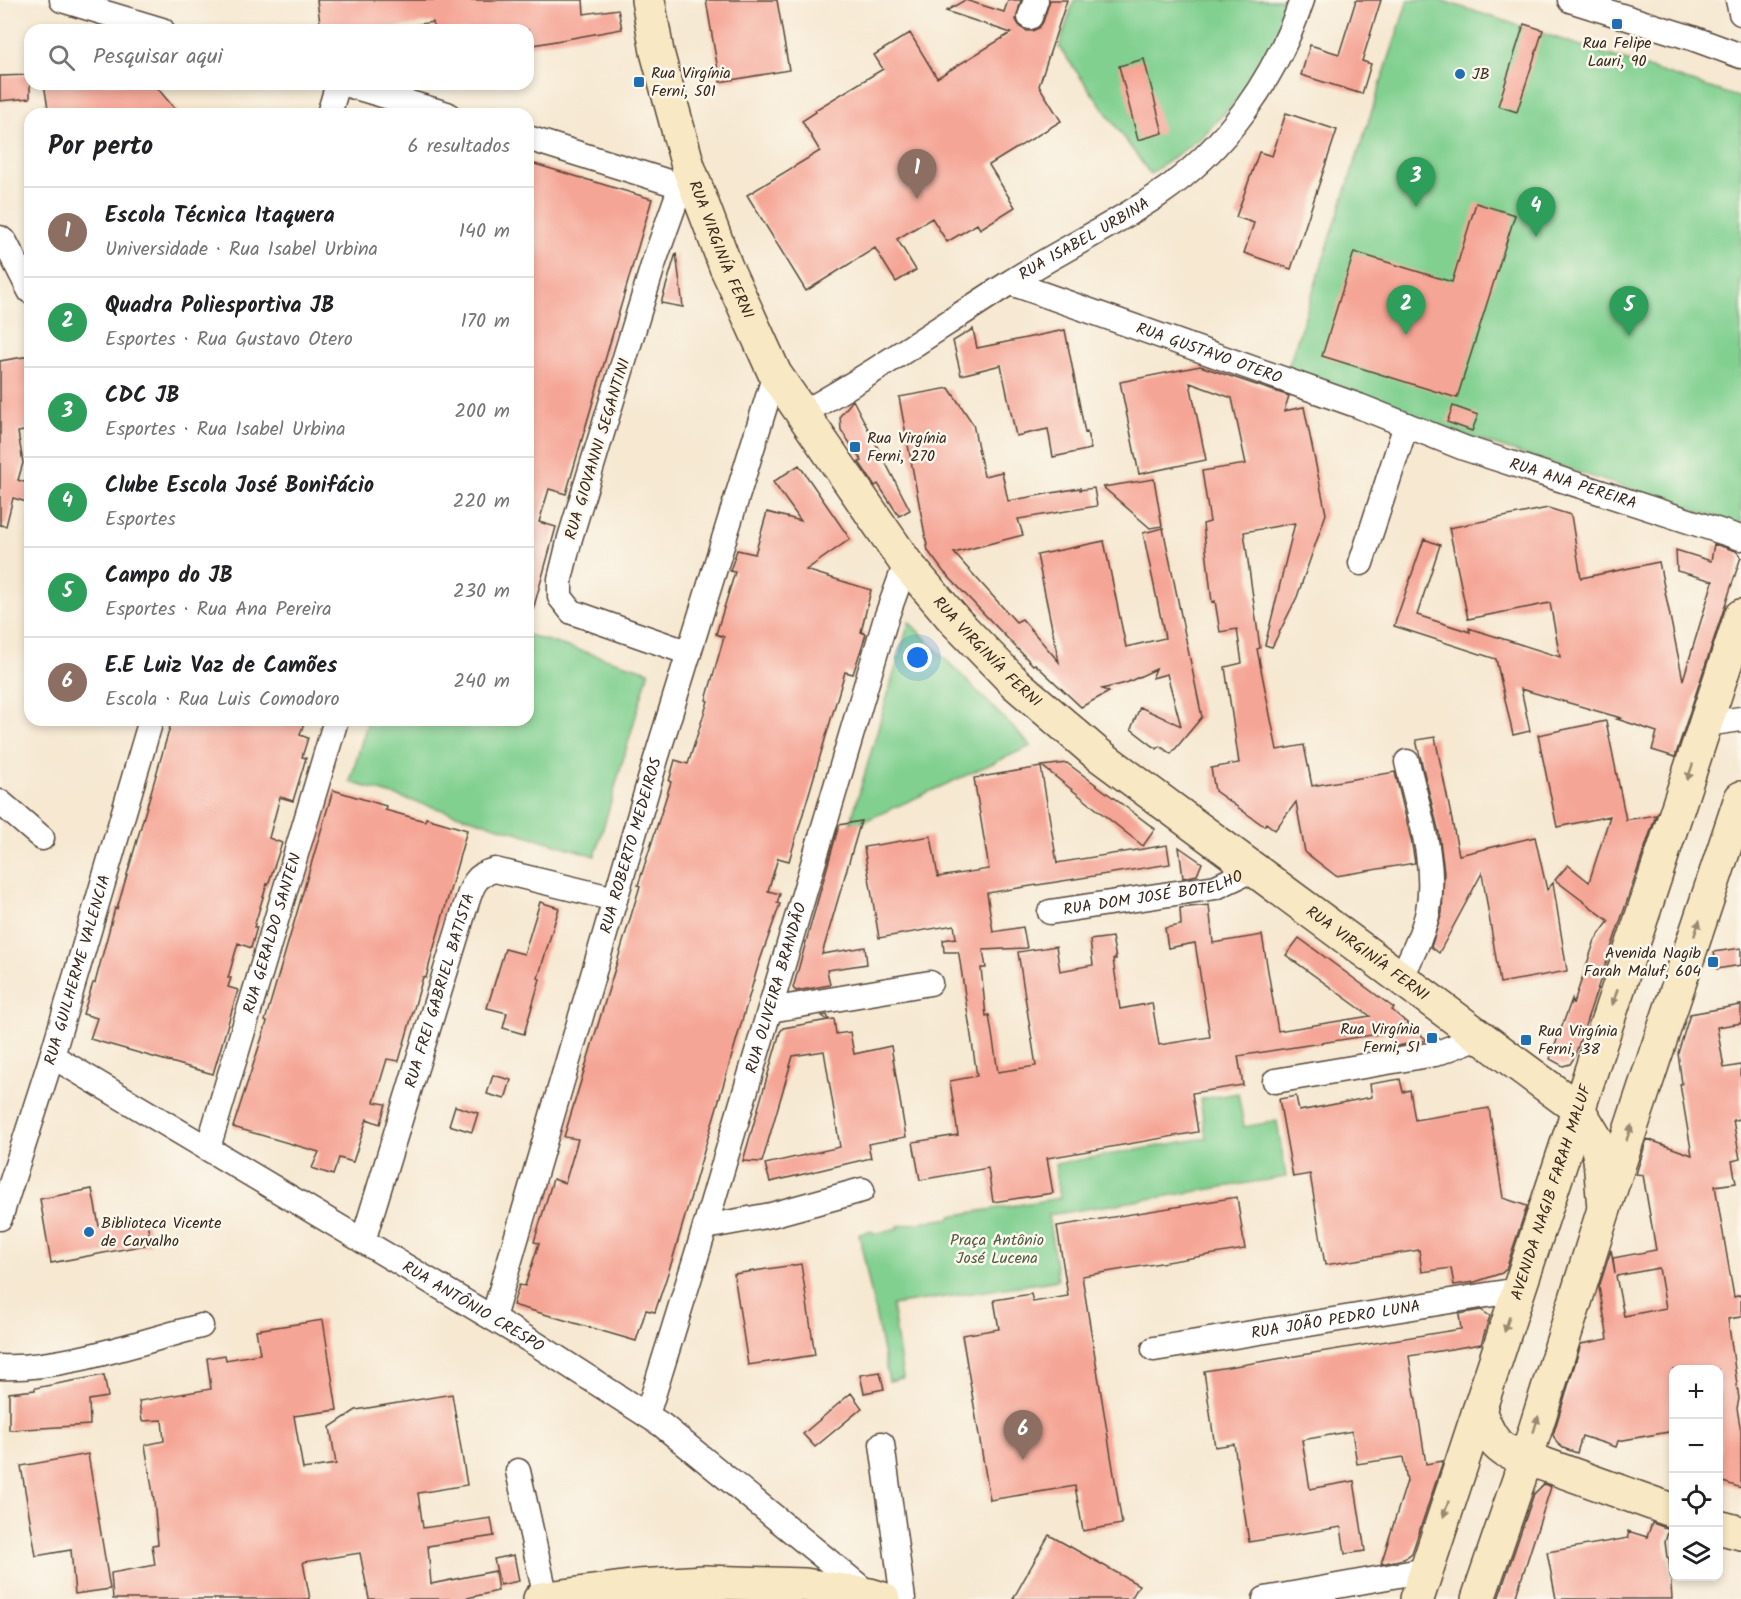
<!DOCTYPE html>
<html lang="pt">
<head>
<meta charset="utf-8">
<style>
  body { margin:0; font-family:Kalam,sans-serif; background:#f2f2f2; color:#202124 }
  .controls { position:absolute; right:18px; bottom:18px; display:grid; overflow:hidden; border-radius:12px; box-shadow:0 3px 9px #0003 }
  .controls button { width:54px; height:54px; display:grid; place-items:center; padding:0; border:0; border-bottom:2px solid #e0e0e0; background:#fff; color:#202124; font:30px sans-serif }
  .you { position:absolute; left:918px; top:658px; width:21px; height:21px; margin:-15px; border:4px solid #fff; border-radius:50%; background:#1a73e8; box-shadow:0 0 0 9px #1a73e833 }
  .badge { display:grid; place-items:center; width:39px; height:39px; border-radius:50%; background:#1f6fb2; color:#fff; font-size:20px; font-weight:700 }
  .pin { position:absolute; translate:-50% -50px; filter:drop-shadow(0 2px 3px #0008) }
  .pin::after { content:''; position:absolute; top:32px; width:21px; height:18px; background:inherit; clip-path:polygon(0 0,100% 0,50% 100%) }
  .list { margin:0; padding:0; list-style:none }
  h2 { display:flex; justify-content:space-between; align-items:center; height:78px; margin:0; padding:0 24px; font-size:26px }
  h2 small { font-size:20px; font-weight:400; color:#757577 }
  .list li { display:grid; grid-template-columns:39px 1fr auto; gap:18px; align-items:center; box-sizing:border-box; height:90px; padding:0 24px; border-top:2px solid #e0e0e0 }
  .list b { display:block; font-size:22px; white-space:nowrap }
  .list p { margin:0; font-size:20px; white-space:nowrap; color:#757577 }
  .list em { font-size:20px; font-style:normal; color:#757577 }
  .icon { flex:none; width:33px; height:33px; fill:none; stroke:currentColor; stroke-width:2; stroke-linecap:round; stroke-linejoin:round }
  .map { position:relative; flex:none; width:1741px; height:1599px; overflow:hidden }
  .search { position:absolute; background:#fff; box-shadow:0 3px 9px #0003; left:24px; top:24px; width:510px; height:66px; display:flex; align-items:center; gap:15px; box-sizing:border-box; padding:0 21px; border-radius:18px; color:#757577; font-size:22px }
  .panel { position:absolute; background:#fff; box-shadow:0 3px 9px #0003; left:24px; top:108px; width:510px; height:618px; border-radius:18px }
  .map>svg:first-child { display:block }
  .green { fill:#81d090; stroke:#5e7d57; stroke-width:1.5 }
  .building { fill:#f5a595; fill-rule:evenodd }
  .lines { fill:none; stroke-linecap:round; stroke-linejoin:round }
  .street-casing { stroke:#574639; stroke-width:27 }
  .secondary-casing { stroke:#574639; stroke-width:36 }
  .street { stroke:#fff; stroke-width:24 }
  .secondary { stroke:#f8e8c3; stroke-width:33 }
  .oneway { fill:#9a8970 }
  .poi-dot { fill:#1f6fb2; stroke:#fbf7ec; stroke-width:2 }
  .labels { text-anchor:middle; dominant-baseline:central; stroke-width:5; stroke-linejoin:round; paint-order:stroke }
  .poi-label { font-size:16px; fill:#3b2a1e; stroke:#fbf7ec; text-anchor:start }
  .street-label { font-size:16px; fill:#3b2a1e; stroke:#fbf7ec }
  .park-label { font-size:16px; fill:#505c40; stroke:#fbf7ec }
</style>
</head>
<body>
<div class="map">
<svg width="1741" height="1599" viewBox="0 0 1741 1599">
  <rect width="100%" height="100%" fill="#fbf7ec"/>
  <filter id="ink" filterUnits="userSpaceOnUse"><feTurbulence type="fractalNoise" baseFrequency=".0167" numOctaves="2"/><feDisplacementMap in="SourceGraphic" scale="12" xChannelSelector="R" yChannelSelector="G"/><feConvolveMatrix kernelMatrix="1 2 1 2 8 2 1 2 1" color-interpolation-filters="sRGB"/></filter>
  <filter id="wash" filterUnits="userSpaceOnUse"><feTurbulence type="fractalNoise" baseFrequency=".008" numOctaves="4" result="noise"/><feDisplacementMap in="SourceGraphic" scale="24" xChannelSelector="R" yChannelSelector="G"/><feGaussianBlur stdDeviation="1.35" result="paint"/><feColorMatrix in="noise" values="0 0 0 0 0 0 0 0 0 0 0 0 0 0 0 0 0 1.4 0 .05"/><feComposite in="paint" operator="in"/></filter>
  <g filter="url(#wash)">
    <rect width="100%" height="100%" fill="#f6e8d1"/>
    <path class="green" d="M1074 0H1291L1275 42 1243 93 1202 137 1150 174 1059 47Z
      M1408 0H1440L1741 98V525L1285 377Z
      M909 622 1031 746 849 828Z
      M528 635 649 671 595 856 350 782 368 720H528Z
      M1238 1093 1244 1127 1277 1121 1286 1177 1048 1215 1058 1280 892 1305 903 1378 889 1381 859 1234 872 1231 874 1234 898 1228 897 1226 951 1218V1216L1060 1198 1055 1164 1206 1138 1200 1099Z"/>
    <g id="blocks">
      <path class="building" d="M317 0H583L584 14 618 9 622 29 528 46V30H434L433 22 395 28V30H321Z
        M706 0H777L789 70 720 82Z
        M965 0 1004 12 1008 0H1021L1016 20 1020 27 1026 31H1032L1039 28 1043 22 1050 0H1067L1039 86 1061 121 989 165 1015 207 980 229 977 224 947 242 932 218 897 239 916 270 896 282 875 248 806 291 747 195 820 151 802 121 816 112 815 110 883 69 874 55 910 33 937 78 1011 33 946 11Z
        M1356 0H1381L1362 61 1371 64 1362 94 1301 75 1310 45 1339 54Z
        M1524 24 1543 30 1517 112 1498 106Z
        M1144 59 1163 133 1138 140 1119 66Z
        M30 75V98L0 101V76Z
        M44 84H154L179 114H49Z
        M1286 113 1337 130 1291 269 1244 253 1254 223 1236 217 1259 152 1272 156Z
        M528 162 652 199 566 494 549 489 539 522 556 527 533 610 528 609Z
        M1476 203 1515 215 1457 398 1322 356 1354 252 1452 282Z
        M676 253 683 307 661 303Z
        M973 329 977 348 1065 330 1085 433 1087 432 1091 449 1053 457 1048 429 1016 436 1001 365 961 375 953 341Z
        M30 356V430L18 432 23 463 18 480 30 484V503L13 498 6 526 0 525V361Z
        M1200 366 1289 396 1284 411 1304 407 1326 514 1297 597 1272 647 1265 645 1295 523 1244 532 1260 648 1257 649 1277 750 1304 745 1312 786 1395 772 1411 839 1415 863 1336 876 1305 852 1296 802 1275 830 1266 823 1264 826 1215 791 1211 768 1239 763 1225 667 1242 663 1237 629 1220 632 1215 601 1212 602 1203 524 1210 522 1202 471 1246 464 1232 398 1190 383 1206 460 1139 474 1120 382Z
        M949 388 973 424 984 476 1002 472 1008 501 1080 488V490L1094 488 1097 506 1018 519 1023 535 954 553 1016 622 1022 619 1059 662 1037 555 1104 541 1126 647 1165 638 1143 533 1163 528 1202 717 1171 754 1160 746 1157 749 1131 729 1140 707 1181 726 1167 674 1152 678 1156 669 1126 683 1102 689 1109 692 1081 707 1035 664 1033 665 943 571 928 551 899 397Z
        M853 400 910 510 899 516 878 484 875 486 859 462 862 461 841 430 840 416Z
        M1453 406 1478 415 1472 431 1447 422Z
        M799 465 850 539 806 570 871 590 861 632 866 634 853 674 845 672 789 861 778 858 768 891 780 894 777 903 780 904 758 966 672 1261 655 1312 646 1310 636 1341 513 1305 519 1285 525 1286 539 1243 534 1242 553 1179 565 1183 578 1139 564 1137 640 886 638 885 643 870 671 782 669 781 675 760 688 764 708 701 706 700 724 637 716 634 735 572 730 571 737 550 755 554 767 512 801 521 773 482Z
        M1154 479 1162 526 1150 528 1103 487Z
        M1548 508 1571 515 1581 578 1659 562 1683 680 1713 581 1677 571 1676 550 1711 561 1714 544 1736 551 1741 557 1675 757 1652 750 1657 732 1617 719 1621 718 1521 689 1530 731 1513 735 1496 659 1394 626 1424 539 1440 545 1417 615 1470 632 1469 628 1560 657 1550 603 1468 619 1449 528Z
        M172 720H305L300 735 308 738 302 757 306 758 293 801 280 797 269 838 282 843 268 885 267 884 254 927H257L251 948 238 943 228 978H231L228 987 238 990 213 1074 90 1039 97 1018 83 1014 93 983H95L115 908 117 909Z
        M1606 721 1626 820 1656 815 1574 1058 1570 1064 1563 1066 1550 1059 1572 999 1573 1005 1595 940 1609 921 1555 880 1568 865 1589 882 1610 816 1557 827 1538 735Z
        M1435 737 1459 855 1535 837 1547 890 1553 883 1567 971 1500 983 1482 873 1439 953 1431 947 1442 913 1444 872 1439 833 1416 740Z
        M1067 763 1155 829 1143 846 1042 766Z
        M1041 767 1057 863 1167 845 1170 864 987 893 993 932 1023 927 1027 948 983 950 986 968H981L986 1016 989 1015 998 1072 1036 1066 1018 952 1056 946 1060 971 1093 965 1090 940 1112 937 1116 959H1113L1120 1009 1152 1003 1159 1045 1210 1037 1195 943 1168 948 1165 928 1181 925 1180 908 1209 905 1213 943 1262 935 1278 1031 1370 1016 1286 955 1299 938 1394 1008 1392 1010 1427 1040 1393 1047 1391 1032 1238 1056 1243 1085 1192 1093 1198 1132 1047 1158 1053 1193 993 1202 988 1168 920 1180 913 1142 958 1135 950 1081 977 1076 959 955 958 952H944L943 940 956 938 954 925 879 938 864 847 931 836 938 877 989 869 974 778Z
        M333 790 386 806 385 810 425 821 426 818 467 830 431 958 426 978 423 977 399 1061 387 1059 374 1102 386 1104 380 1124 367 1119 353 1162 339 1158 333 1175 312 1168 319 1152 233 1127 267 1022 265 1021Z
        M861 821 822 954 865 947 867 964 827 970 830 985 796 991 793 988 839 825Z
        M1179 847 1202 863 1197 875 1183 878Z
        M540 902 559 908 538 978 540 979 524 1034 503 1028 507 1013 487 1008 505 949 524 954Z
        M1741 948V965L1717 969 1714 952Z
        M1741 1005V1023L1717 1027 1724 1068 1741 1065V1119L1733 1120 1740 1159 1732 1161 1736 1183 1715 1186 1734 1297 1741 1295V1317L1728 1319 1739 1399 1737 1408 1741 1432V1488L1720 1481 1719 1370H1674V1431L1618 1441 1616 1447 1582 1436 1577 1453 1563 1448 1557 1443 1553 1435 1581 1344 1608 1339 1599 1287 1611 1250 1615 1273 1613 1258 1656 1250 1643 1175 1636 1174 1647 1139 1692 1155 1680 1084H1682L1678 1053 1690 1014ZM1659 1268 1666 1308 1624 1316 1616 1276Z
        M827 1015 829 1020 834 1019 836 1034 850 1032 854 1054 891 1046 906 1137 868 1144 871 1158 770 1182 765 1164 840 1147 824 1051 793 1056 762 1162 743 1161 780 1032 783 1028 828 1020 822 1016Z
        M493 1075 511 1080 505 1099 487 1094Z
        M1400 1079 1403 1092 1410 1090 1415 1120 1489 1108 1503 1198 1527 1206 1506 1269 1502 1273 1475 1282 1454 1285 1451 1268 1422 1272 1419 1250 1325 1265 1310 1174 1293 1177 1279 1099 1296 1096 1299 1111 1372 1097 1370 1084Z
        M455 1106 478 1113 472 1132 449 1125Z
        M92 1189 99 1226 146 1217 151 1244 51 1263 40 1199Z
        M1237 1197 1245 1249 1082 1276 1122 1524 1083 1531 1075 1486 990 1500 962 1335 999 1329 994 1300 1031 1294 1033 1302 1068 1296 1057 1226Z
        M801 1264 815 1355 748 1365 734 1274Z
        M1481 1310 1490 1316 1481 1344 1409 1356 1426 1464 1443 1461 1412 1553 1404 1559 1381 1564 1407 1481 1403 1457 1357 1464 1352 1431 1302 1440 1310 1489 1354 1481 1365 1551 1345 1554 1341 1527 1249 1542 1234 1444 1215 1447 1204 1371 1461 1329 1459 1314Z
        M323 1320 337 1410 294 1416 303 1469 336 1464 330 1427 356 1410 452 1394 467 1485 418 1493 423 1528 491 1518 494 1536 428 1546 431 1584 495 1571 498 1591 463 1599H369L360 1553 303 1562 310 1599H113L111 1573 155 1565 152 1545 158 1544 154 1500 145 1445 164 1441 162 1420 142 1421 139 1401 211 1389 207 1358 225 1355 226 1360 260 1354 256 1330Z
        M880 1372 884 1389 864 1393 860 1375Z
        M104 1375 108 1397 89 1400 90 1425 9 1430V1393L35 1390V1388Z
        M851 1393 862 1408 815 1447 803 1434Z
        M88 1454 110 1589 75 1594 71 1550 36 1556 21 1466Z
        M1544 1484 1551 1487 1515 1599H1498L1534 1494Z
        M1652 1523 1669 1529 1665 1542 1667 1557 1669 1558 1672 1599H1556L1547 1552 1629 1538 1628 1531 1647 1537Z
        M1049 1535 1139 1585 1131 1599H1013Z
        M514 1555 519 1581 500 1585 494 1559Z"/>
    </g>
  </g>
  <g filter="url(#ink)">
    <use href="#blocks" fill-opacity="0" stroke="#574639" stroke-width="1.5"/>
    <g class="lines">
      <defs>
        <g id="street">
          <path d="M62 0 162 30"/>
          <path d="M1570 0 1692 38 1741 56"/>
          <path d="M1738 0 1741 13"/>
          <path d="M1030 17 1036 0"/>
          <path d="M345 84 447 114"/>
          <path d="M329 114 338 84"/>
          <path d="M528 138 681 186"/>
          <path d="M688 166 655 259 570 538 560 579V597L572 612 689 653"/>
          <path d="M0 238 5 242 30 291"/>
          <path id="s1" d="M1011 283 1359 406 1464 448 1741 538"/>
          <path id="s2" d="M801 414C873 374 940 327 1009 283 1058 252 1110 227 1158 195 1226 149 1276 77 1302 0"/>
          <path d="M1361 563 1406 425"/>
          <path d="M1706 724 1741 719"/>
          <path d="M0 802 42 838"/>
          <path id="s3" d="M1050 912 1216 887 1254 869"/>
          <path d="M1401 979C1410 958 1423 935 1428 911 1437 862 1418 810 1407 762"/>
          <path d="M770 1010 930 983"/>
          <path id="s4" d="M52 1056 536 1344 662 1425 870 1595"/>
          <path d="M1275 1081 1435 1054 1479 1037"/>
          <path id="s5" d="M208 1148 336 720"/>
          <path id="s6" d="M0 1218 52 1056 151 720"/>
          <path d="M705 1227 771 1215 862 1190"/>
          <path id="s7" d="M363 1241 464 911C471 891 472 875 495 870L615 899"/>
          <path id="s8" d="M493 1318 656 759 775 374"/>
          <path id="s9" d="M1154 1349 1518 1290"/>
          <path d="M0 1367C63 1370 139 1342 201 1326"/>
          <path id="s10" d="M647 1415 700 1244 886 618 906 563"/>
          <path d="M882 1444 903 1599"/>
          <path d="M518 1471 546 1598"/>
          <path d="M1265 1599 1426 1570"/>
        </g>
        <g id="secondary">
          <path id="s11" d="M648 0 657 52 688 166 726 267 740 297 775 374 906 563 956 622 1015 683 1095 752 1578 1109 1596 1139 1600 1159 1604 1209"/>
          <path d="M1479 1411C1486 1426 1490 1441 1504 1450L1674 1511"/>
          <path d="M1718 1527 1741 1533"/>
          <path d="M540 1599 638 1586 704 1582 805 1585 870 1595 883 1599"/>
          <path id="s12" d="M1417 1599 1741 616"/>
          <path d="M1478 1599 1526 1459 1604 1209 1741 798"/>
        </g>
      </defs>
      <use href="#street" class="street-casing"/>
      <use href="#secondary" class="secondary-casing"/>
      <use href="#street" class="street"/>
      <use href="#secondary" class="secondary"/>
    </g>
    <defs><path id="oneway-solid" d="M-6-.8H1V-3.2L6.5 0L1 3.2V.8H-6Z" transform="scale(1.5)"/></defs>
    <g class="oneway">
      <use href="#oneway-solid" transform="translate(1690 772) rotate(109)"/>
      <use href="#oneway-solid" transform="translate(1697 928) rotate(-71)"/>
      <use href="#oneway-solid" transform="translate(1615 997) rotate(108)"/>
      <use href="#oneway-solid" transform="translate(1629 1133) rotate(-71)"/>
      <use href="#oneway-solid" transform="translate(1507 1324) rotate(108)"/>
      <use href="#oneway-solid" transform="translate(1536 1424) rotate(-73)"/>
      <use href="#oneway-solid" transform="translate(1446 1509) rotate(108)"/>
    </g>
  </g>
  <g class="poi-dot">
    <rect x="1611" y="18" width="12" height="12" rx="3"/>
    <circle cx="1460" cy="74" r="6"/>
    <rect x="633" y="76" width="12" height="12" rx="3"/>
    <rect x="849" y="441" width="12" height="12" rx="3"/>
    <rect x="1707" y="956" width="12" height="12" rx="3"/>
    <rect x="1426" y="1032" width="12" height="12" rx="3"/>
    <rect x="1520" y="1034" width="12" height="12" rx="3"/>
    <circle cx="89" cy="1232" r="6"/>
  </g>
  <g class="labels">
    <g class="poi-label">
      <text x="1617" y="43" text-anchor="middle">Rua Felipe<tspan x="1617" dy="18">Lauri, 90</tspan></text>
      <text x="651" y="73">Rua Virgínia<tspan x="651" dy="18">Ferni, 501</tspan></text>
      <text x="1472" y="74">JB</text>
      <text x="867" y="438">Rua Virgínia<tspan x="867" dy="18">Ferni, 270</tspan></text>
      <text x="1701" y="953" text-anchor="end">Avenida Nagib<tspan x="1701" dy="18">Farah Maluf, 604</tspan></text>
      <text x="1420" y="1029" text-anchor="end">Rua Virgínia<tspan x="1420" dy="18">Ferni, 51</tspan></text>
      <text x="1538" y="1031">Rua Virgínia<tspan x="1538" dy="18">Ferni, 38</tspan></text>
      <text x="101" y="1223">Biblioteca Vicente<tspan x="101" dy="18">de Carvalho</tspan></text>
    </g>
    <g class="street-label">
      <text stroke="none"><textPath href="#s2" startOffset="333">RUA ISABEL URBINA</textPath></text>
      <text stroke="none"><textPath href="#s11" startOffset="261">RUA VIRGINÍA FERNI</textPath></text>
      <text stroke="none"><textPath href="#s1" startOffset="210">RUA GUSTAVO OTERO</textPath></text>
      <text transform="translate(598 449) rotate(-73)">RUA GIOVANNI SEGANTINI</text>
      <text stroke="none"><textPath href="#s1" startOffset="597">RUA ANA PEREIRA</textPath></text>
      <text stroke="none"><textPath href="#s11" startOffset="747">RUA VIRGINÍA FERNI</textPath></text>
      <text stroke="none"><textPath href="#s8" startOffset="492">RUA ROBERTO MEDEIROS</textPath></text>
      <text stroke="none"><textPath href="#s3" startOffset="105">RUA DOM JOSÉ BOTELHO</textPath></text>
      <text stroke="none"><textPath href="#s5" startOffset="224">RUA GERALDO SANTEN</textPath></text>
      <text stroke="none"><textPath href="#s11" startOffset="1233">RUA VIRGINÍA FERNI</textPath></text>
      <text stroke="none"><textPath href="#s6" startOffset="260">RUA GUILHERME VALENCIA</textPath></text>
      <text stroke="none"><textPath href="#s10" startOffset="446">RUA OLIVEIRA BRANDÃO</textPath></text>
      <text stroke="none"><textPath href="#s7" startOffset="262">RUA FREI GABRIEL BATISTA</textPath></text>
      <text stroke="none"><textPath href="#s12" startOffset="428">AVENIDA NAGIB FARAH MALUF</textPath></text>
      <text stroke="none"><textPath href="#s4" startOffset="490">RUA ANTÔNIO CRESPO</textPath></text>
      <text stroke="none"><textPath href="#s9" startOffset="184">RUA JOÃO PEDRO LUNA</textPath></text>
    </g>
    <g class="park-label">
      <text x="997" y="1240">Praça Antônio<tspan x="997" dy="18">José Lucena</tspan></text>
    </g>
  </g>
</svg>
<div class="controls">
<button>+</button>
<button>−</button>
<button><svg class="icon" aria-label="locate" viewBox="0 0 24 24"><circle cx="12" cy="12" r="6"/><path d="M12 2v4M12 18v4M2 12h4M18 12h4"/></svg></button>
<button><svg class="icon" aria-label="layers" viewBox="0 0 24 24"><path d="M12 4l9 5-9 5-9-5zM3 14l9 5 9-5"/></svg></button>
</div>
<div class="you"></div>
<div class="pin badge" style="left:917px;top:199px;background:#8d6e63">1</div>
<div class="pin badge" style="left:1406px;top:335px;background:#2e9e5b">2</div>
<div class="pin badge" style="left:1416px;top:207px;background:#2e9e5b">3</div>
<div class="pin badge" style="left:1536px;top:237px;background:#2e9e5b">4</div>
<div class="pin badge" style="left:1629px;top:336px;background:#2e9e5b">5</div>
<div class="pin badge" style="left:1023px;top:1460px;background:#8d6e63">6</div>
<div class="search"><svg class="icon" aria-label="search" viewBox="0 0 24 24"><circle cx="10" cy="10" r="6"/><path d="M15 15l6 6"/></svg>Pesquisar aqui</div>
<section class="panel">
<h2>Por perto<small>6 resultados</small></h2>
<ul class="list">
<li><span class="badge" style="background:#8d6e63">1</span><div><b>Escola Técnica Itaquera</b><p>Universidade · Rua Isabel Urbina</p></div><em>140 m</em></li>
<li><span class="badge" style="background:#2e9e5b">2</span><div><b>Quadra Poliesportiva JB</b><p>Esportes · Rua Gustavo Otero</p></div><em>170 m</em></li>
<li><span class="badge" style="background:#2e9e5b">3</span><div><b>CDC JB</b><p>Esportes · Rua Isabel Urbina</p></div><em>200 m</em></li>
<li><span class="badge" style="background:#2e9e5b">4</span><div><b>Clube Escola José Bonifácio</b><p>Esportes</p></div><em>220 m</em></li>
<li><span class="badge" style="background:#2e9e5b">5</span><div><b>Campo do JB</b><p>Esportes · Rua Ana Pereira</p></div><em>230 m</em></li>
<li><span class="badge" style="background:#8d6e63">6</span><div><b>E.E Luiz Vaz de Camões</b><p>Escola · Rua Luis Comodoro</p></div><em>240 m</em></li>
</ul>
</section>
</div>
</body>
</html>
